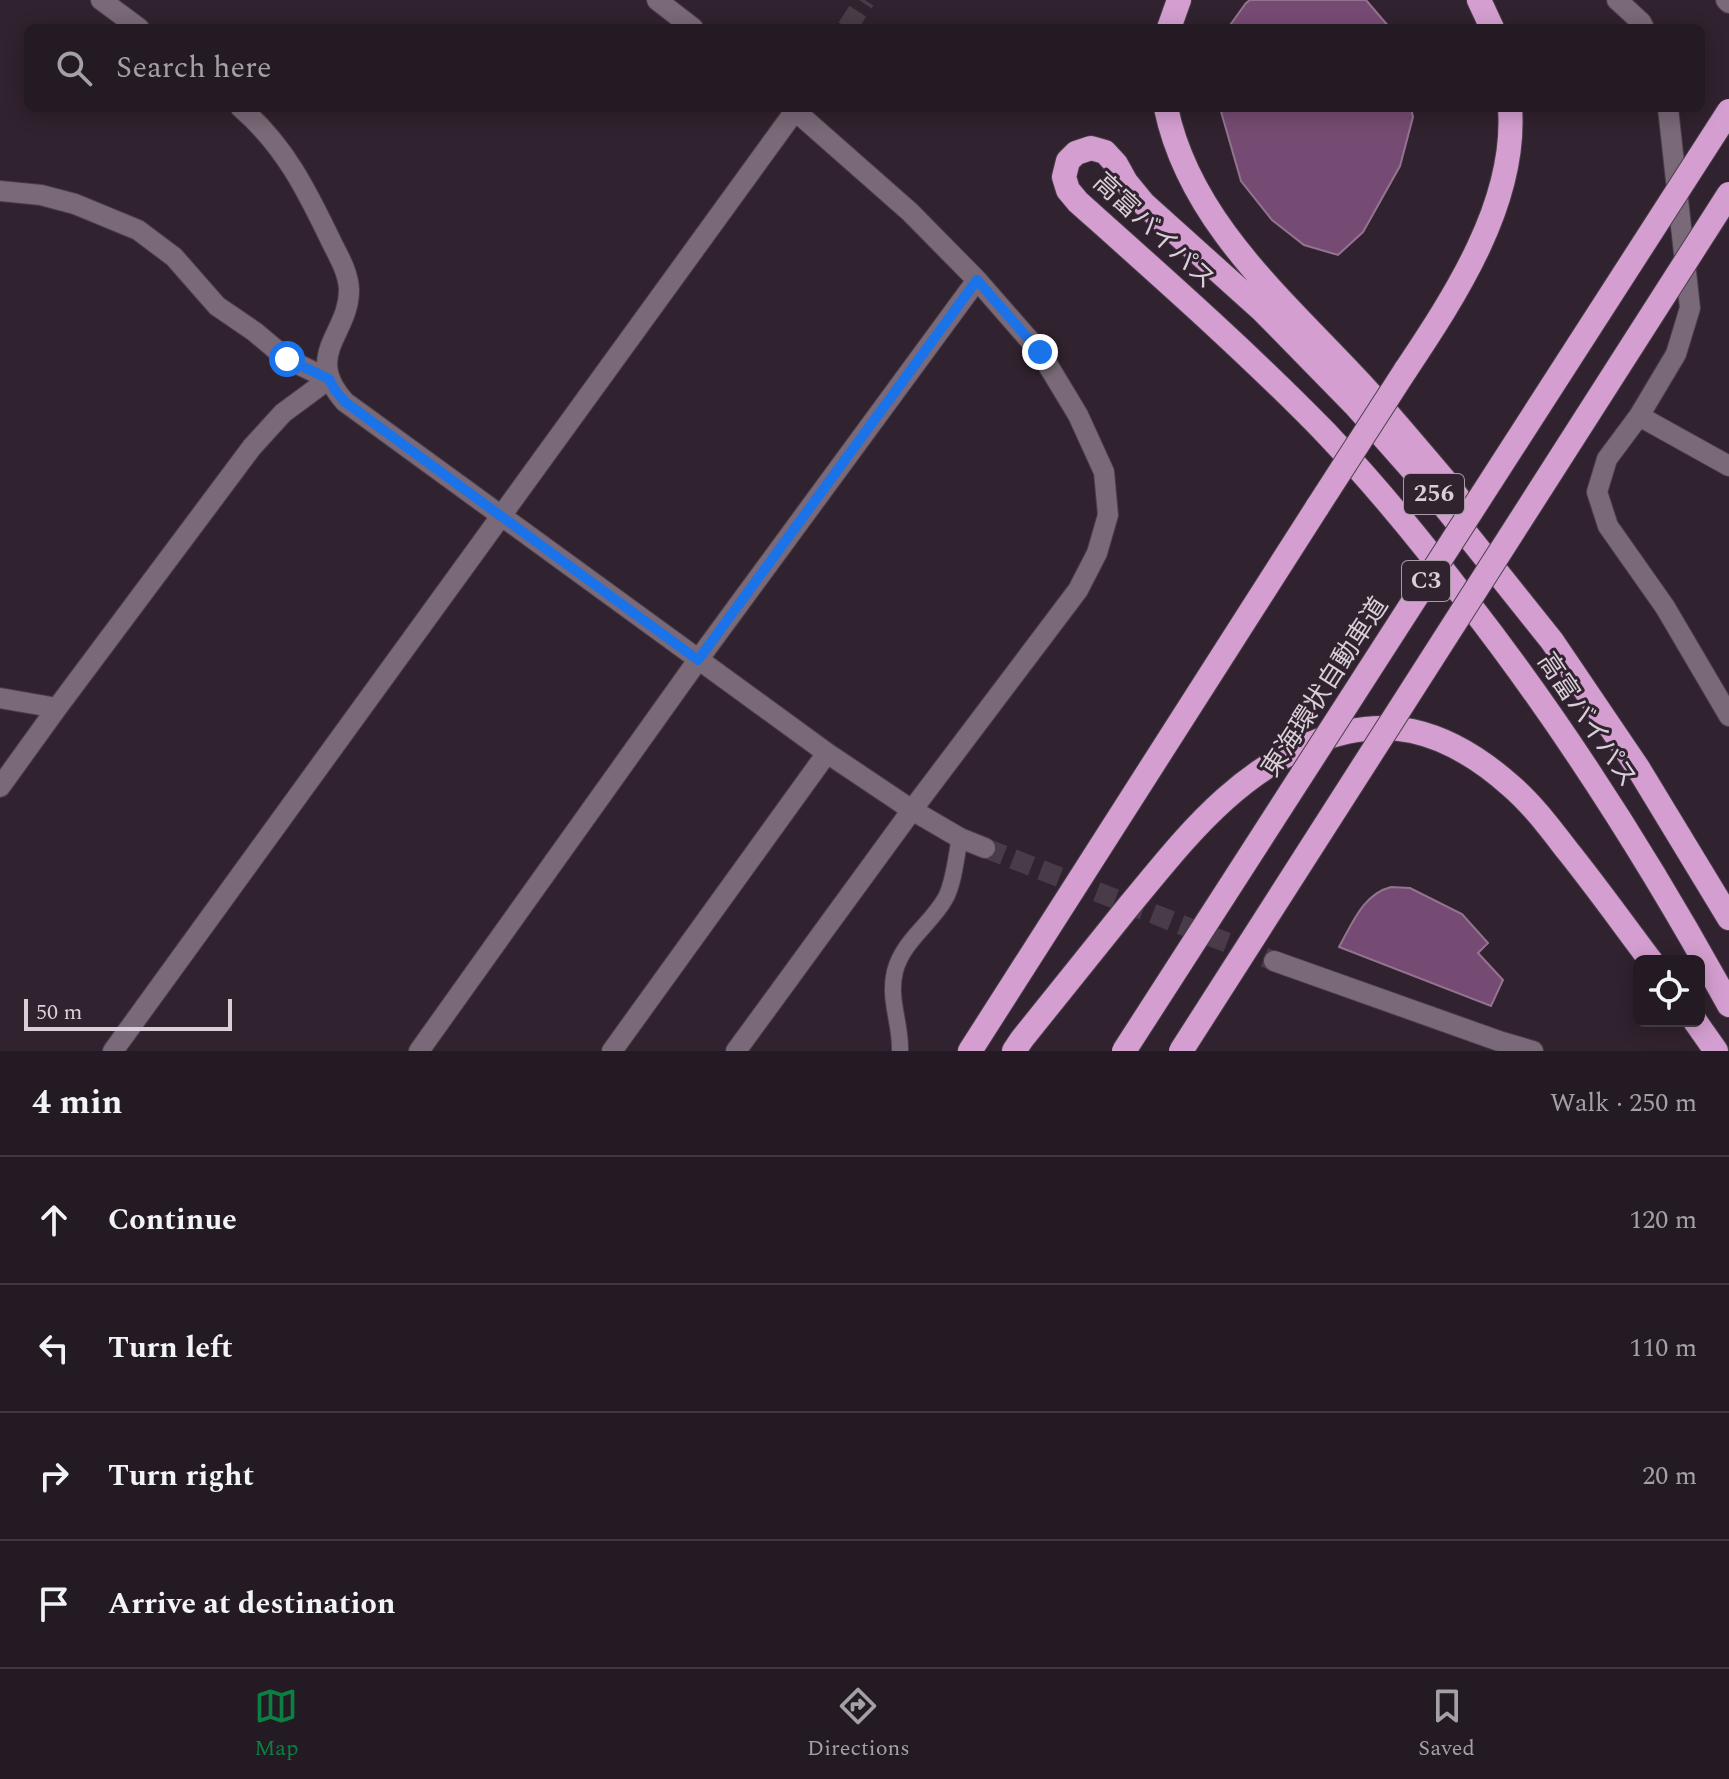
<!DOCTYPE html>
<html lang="en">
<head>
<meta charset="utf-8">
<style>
  body { margin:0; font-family:Spectral,"Noto Sans JP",serif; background:#2c232b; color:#f1f3f6 }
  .controls { position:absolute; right:24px; bottom:24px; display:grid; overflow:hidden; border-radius:12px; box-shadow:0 4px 20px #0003 }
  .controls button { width:72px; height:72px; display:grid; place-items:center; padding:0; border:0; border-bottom:2px solid #413841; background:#241a23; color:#f1f3f6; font:40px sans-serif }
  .scale { position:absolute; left:24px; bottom:20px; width:208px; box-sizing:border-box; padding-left:8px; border:4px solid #d9cfd8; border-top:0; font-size:22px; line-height:28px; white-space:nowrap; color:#d9cfd8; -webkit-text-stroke:6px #30222f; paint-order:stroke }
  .stop { position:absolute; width:24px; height:24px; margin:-18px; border:6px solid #1a73e8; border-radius:50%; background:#fff }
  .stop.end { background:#1a73e8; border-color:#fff; box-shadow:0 2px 8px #0008 }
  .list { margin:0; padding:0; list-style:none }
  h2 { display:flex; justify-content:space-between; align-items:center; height:104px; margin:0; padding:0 32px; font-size:34px }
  h2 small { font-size:26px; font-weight:400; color:#a3a1a6 }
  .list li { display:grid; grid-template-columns:52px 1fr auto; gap:24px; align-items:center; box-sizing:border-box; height:128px; padding:0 32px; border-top:2px solid #413841 }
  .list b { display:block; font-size:30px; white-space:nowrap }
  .list em { font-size:26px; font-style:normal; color:#a3a1a6 }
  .icon { flex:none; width:44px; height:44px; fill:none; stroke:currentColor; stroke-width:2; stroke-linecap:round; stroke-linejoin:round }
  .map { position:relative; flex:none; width:1729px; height:1051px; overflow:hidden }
  .search { position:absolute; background:#241a23; box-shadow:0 4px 20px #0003; left:24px; right:24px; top:24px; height:88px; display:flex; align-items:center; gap:20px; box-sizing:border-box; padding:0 28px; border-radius:12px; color:#a3a1a6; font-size:30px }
  .sheet { height:616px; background:#241a23 }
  nav { display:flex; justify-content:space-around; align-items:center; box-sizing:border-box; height:112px; border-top:2px solid #413841; background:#241a23; font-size:22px; color:#a3a1a6 }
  nav a { display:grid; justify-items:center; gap:4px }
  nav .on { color:#0b8043 }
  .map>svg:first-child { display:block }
  .water { fill:#764b73; stroke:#947391; stroke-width:2 }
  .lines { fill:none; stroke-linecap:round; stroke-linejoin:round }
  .street-tunnel { stroke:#493c48; stroke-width:20; stroke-dasharray:20 10; stroke-linecap:butt }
  .lane-casing { stroke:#4a3e49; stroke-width:18 }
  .street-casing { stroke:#4a3e49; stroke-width:22 }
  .highway-casing { stroke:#4a3e49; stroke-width:26 }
  .lane { stroke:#7a6978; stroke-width:16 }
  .street { stroke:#7a6978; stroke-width:20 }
  .highway { stroke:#d49fd0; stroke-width:24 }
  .highway-bridge-casing { stroke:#4a3e49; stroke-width:26; stroke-linecap:butt }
  .highway-bridge { stroke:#d49fd0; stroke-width:24 }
  .route { stroke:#1a73e8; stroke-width:10 }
  .labels { text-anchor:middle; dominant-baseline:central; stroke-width:6; stroke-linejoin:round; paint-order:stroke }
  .shield { fill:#30222f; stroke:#a69ba5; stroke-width:2 }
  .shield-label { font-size:24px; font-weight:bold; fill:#d9cfd8 }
  .street-label { font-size:26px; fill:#d9cfd8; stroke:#30222f }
</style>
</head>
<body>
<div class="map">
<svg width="1729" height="1051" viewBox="0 0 1729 1051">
  <rect width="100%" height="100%" fill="#30222f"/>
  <path class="water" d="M1250 0H1366L1390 28H1228L1246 3Z
    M1220 108H1411L1413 117 1400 166 1363 232 1338 255 1304 245 1272 220 1241 181Z
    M1391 887 1410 888 1462 914 1488 943 1478 953 1503 980 1491 1006 1339 947C1352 924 1363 894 1391 887Z"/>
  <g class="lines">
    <path class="street-tunnel" d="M847 28 865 0
      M985 848 1274 961"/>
    <defs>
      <path id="lane" d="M900 1051C901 1023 888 1000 895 971 903 941 930 925 945 899 954 884 956 856 960 838"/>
      <path id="street" d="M101 0 139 28
        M657 0 693 28
        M1617 0 1641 22 1644 28
        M1726 0 1729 3
        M241 108C285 146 307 191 332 243 339 257 348 272 349 289 350 334 302 354 345 402L827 753 912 810 960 838 985 848
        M1668 108 1690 308 1676 354 1639 416 1607 459 1597 492 1608 526 1665 607 1729 716
        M0 191 41 195 75 204 138 230 174 257 217 306 255 332 287 359 329 379
        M1639 416 1729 466
        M0 698 57 708
        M0 787 57 708 252 447 283 413 329 379
        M1274 961 1499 1041 1533 1051
        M113 1051 797 108
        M419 1051 698 660 977 280
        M612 1051 827 753
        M736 1051 912 810 1078 590 1097 553 1108 515 1104 472 1078 415 1040 352 977 280 910 212 792 108"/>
      <path id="highway" d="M1479 0 1492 28
        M1169 28 1179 0
        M1166 108C1190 224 1288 304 1365 388 1395 421 1423 455 1452 489L1461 502
        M1405 371C1455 296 1517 202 1510 108
        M1729 918 1638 768 1552 641 1441 502 1355 405 1262 310 1144 204 1126 182 1116 164 1105 152 1091 148 1076 153 1068 161 1064 177 1068 190 1078 202C1162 277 1247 352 1326 433 1376 486 1422 542 1466 600 1565 727 1651 863 1729 1005
        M1695 1021 1716 1051
        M970 1051 1318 506
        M1014 1051 1022 1039C1057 995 1093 951 1128 907 1159 870 1189 831 1225 799 1274 755 1344 717 1412 731 1449 739 1483 761 1511 786 1532 804 1550 828 1567 850 1596 886 1623 924 1651 961"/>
    </defs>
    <use href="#lane" class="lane-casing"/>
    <use href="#street" class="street-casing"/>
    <use href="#highway" class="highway-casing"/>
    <use href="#lane" class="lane"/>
    <use href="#street" class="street"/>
    <use href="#highway" class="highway"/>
    <defs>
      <path id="highway-bridge" d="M1318 506 1405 371
        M1124 1051 1729 111
        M1181 1051 1729 194"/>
    </defs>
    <use href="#highway-bridge" class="highway-bridge-casing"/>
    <use href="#highway-bridge" class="highway-bridge"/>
  </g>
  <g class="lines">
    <path class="route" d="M287 359 329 379 335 390 345 402 698 660 977 280 1040 352"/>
  </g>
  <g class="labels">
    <g class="shield">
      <rect x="1404" y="474" width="60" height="40" rx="6"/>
      <rect x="1402" y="561" width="48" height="40" rx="6"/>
    </g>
    <g class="shield-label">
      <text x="1434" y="494">256</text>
      <text x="1426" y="581">C3</text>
    </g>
    <g class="street-label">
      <text transform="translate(1154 231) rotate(43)">高富バイパス</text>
      <text transform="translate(1325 687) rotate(-57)">東海環状自動車道</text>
      <text transform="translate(1587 720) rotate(56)">高富バイパス</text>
    </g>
  </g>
</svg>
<div class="controls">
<button><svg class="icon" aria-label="locate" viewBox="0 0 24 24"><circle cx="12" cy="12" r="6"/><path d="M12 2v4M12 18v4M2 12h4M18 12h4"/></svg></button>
</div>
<div class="scale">50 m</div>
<div class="stop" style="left:287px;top:359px"></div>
<div class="stop end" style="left:1040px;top:352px"></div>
<div class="search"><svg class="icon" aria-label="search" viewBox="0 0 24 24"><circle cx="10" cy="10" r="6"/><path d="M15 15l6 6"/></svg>Search here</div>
</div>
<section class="sheet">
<h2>4 min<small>Walk · 250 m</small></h2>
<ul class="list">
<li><svg class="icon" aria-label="ahead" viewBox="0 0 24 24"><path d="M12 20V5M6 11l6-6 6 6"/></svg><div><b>Continue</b></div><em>120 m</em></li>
<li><svg class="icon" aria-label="left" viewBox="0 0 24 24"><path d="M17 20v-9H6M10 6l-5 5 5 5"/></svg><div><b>Turn left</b></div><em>110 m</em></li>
<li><svg class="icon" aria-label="right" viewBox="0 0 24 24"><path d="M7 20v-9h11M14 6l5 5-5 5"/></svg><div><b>Turn right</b></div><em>20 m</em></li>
<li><svg class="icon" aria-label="arrive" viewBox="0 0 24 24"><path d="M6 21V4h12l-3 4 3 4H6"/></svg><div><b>Arrive at destination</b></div></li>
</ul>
</section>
<nav>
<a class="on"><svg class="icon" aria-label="map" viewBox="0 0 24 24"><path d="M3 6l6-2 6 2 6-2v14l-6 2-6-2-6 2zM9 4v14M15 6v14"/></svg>Map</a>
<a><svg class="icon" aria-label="directions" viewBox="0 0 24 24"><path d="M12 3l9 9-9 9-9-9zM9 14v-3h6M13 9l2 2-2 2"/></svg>Directions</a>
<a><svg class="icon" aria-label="saved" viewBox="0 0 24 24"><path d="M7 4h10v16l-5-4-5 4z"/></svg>Saved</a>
</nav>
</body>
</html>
